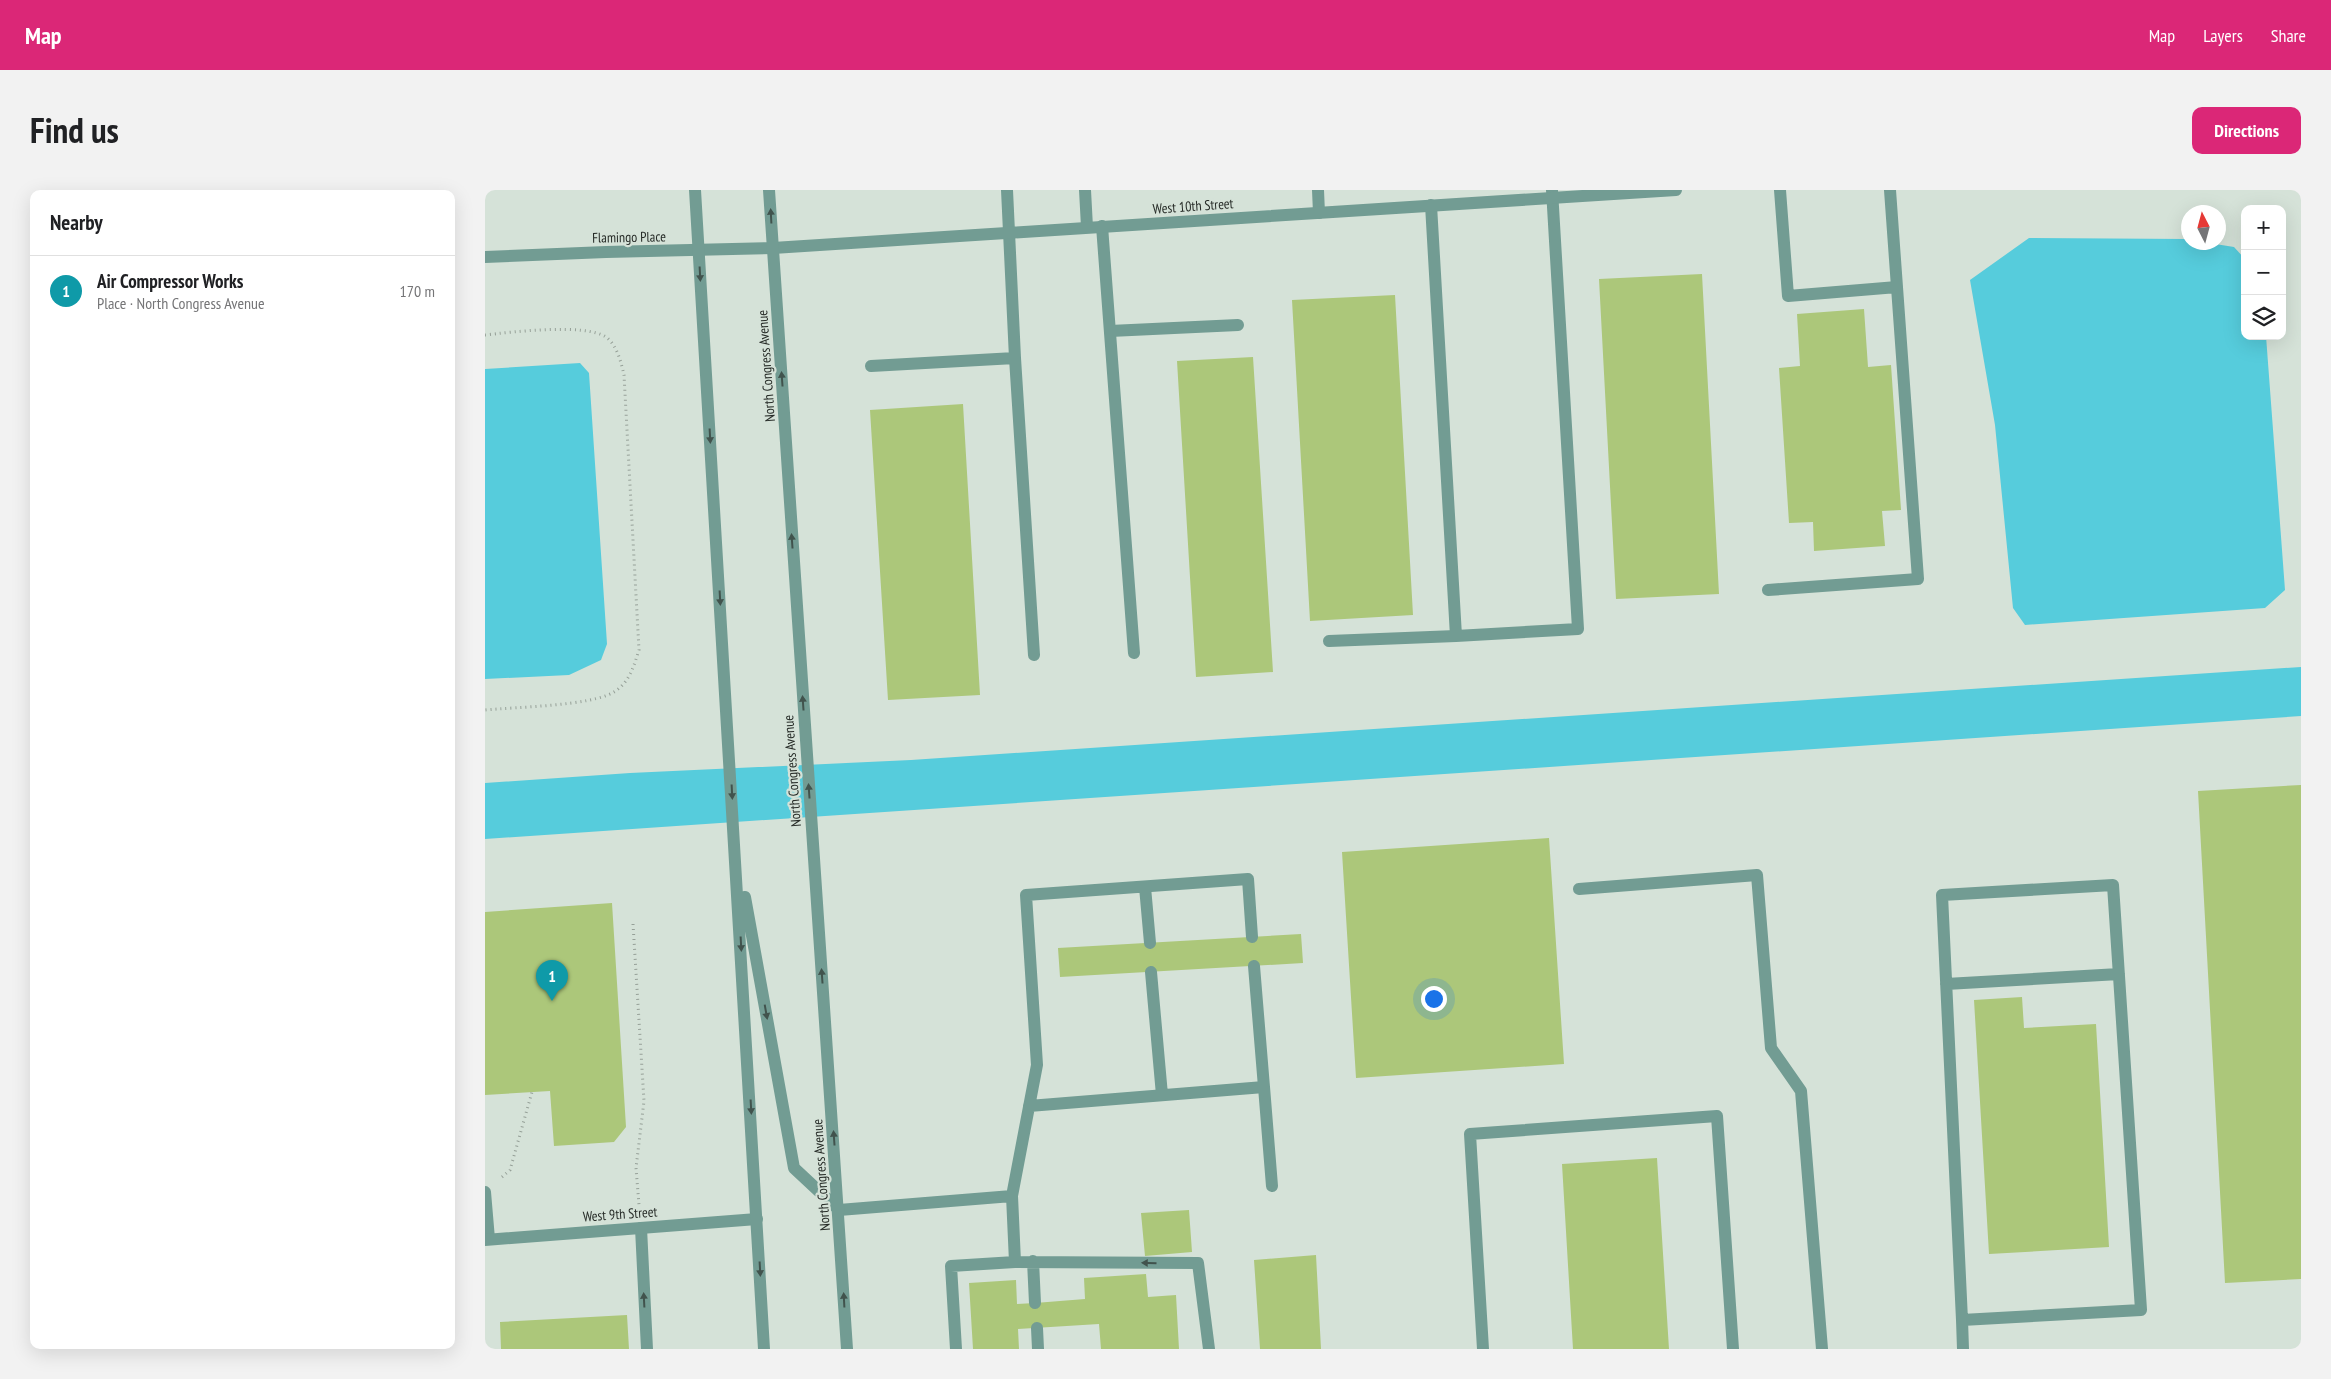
<!DOCTYPE html>
<html lang="en">
<head>
<meta charset="utf-8">
<style>
  body { margin:0; font-family:"PT Sans Narrow",sans-serif; background:#f2f2f2; color:#202124 }
  .controls { position:absolute; right:15px; top:15px; display:grid; overflow:hidden; border-radius:10px; box-shadow:0 5px 20px #0002 }
  .controls button { width:45px; height:45px; display:grid; place-items:center; padding:0; border:0; border-bottom:1px solid #e0e0e0; background:#fff; color:#202124; font:25px sans-serif }
  .compass { position:absolute; left:1696px; top:15px; width:45px; height:45px; border-radius:50%; background:#fff; box-shadow:0 5px 20px #0002; rotate:354deg }
  .you { position:absolute; left:948px; top:808px; width:18px; height:18px; margin:-12px; border:4px solid #fff; border-radius:50%; background:#1a73e8; box-shadow:0 0 0 8px #1a73e833 }
  .badge { display:grid; place-items:center; width:32px; height:32px; border-radius:50%; background:#db2777; color:#fff; font-size:16px; font-weight:700 }
  .pin { position:absolute; translate:-50% -41px; filter:drop-shadow(0 1px 2px #0008) }
  .pin::after { content:''; position:absolute; top:26px; width:18px; height:15px; background:inherit; clip-path:polygon(0 0,100% 0,50% 100%) }
  .list { margin:0; padding:0; list-style:none }
  h2 { display:flex; justify-content:space-between; align-items:center; height:65px; margin:0; padding:0 20px; font-size:21px }
  h2 small { font-size:16px; font-weight:400; color:#757577 }
  .list li { display:grid; grid-template-columns:32px 1fr auto; gap:15px; align-items:center; box-sizing:border-box; height:70px; padding:0 20px; border-top:1px solid #e0e0e0 }
  .list b { display:block; font-size:19px; white-space:nowrap }
  .list p { margin:0; font-size:16px; white-space:nowrap; color:#757577 }
  .list em { font-size:16px; font-style:normal; color:#757577 }
  .icon { flex:none; width:28px; height:28px; fill:none; stroke:currentColor; stroke-width:2; stroke-linecap:round; stroke-linejoin:round }
  .map { position:relative; flex:none; width:1816px; height:1159px; overflow:hidden; border-radius:10px }
  header { display:flex; align-items:center; gap:30px; box-sizing:border-box; height:70px; padding:0 25px; background:#db2777; color:#fff }
  header strong { font-size:24px }
  nav { display:flex; gap:28px; margin-inline-start:auto; font-size:18px }
  .intro { display:flex; align-items:center; justify-content:space-between; box-sizing:border-box; height:120px; padding:0 30px }
  h1 { margin:0; font-size:35px }
  .button { padding:12px 22px; border-radius:10px; background:#db2777; color:#fff; font-size:18px; font-weight:700 }
  main { display:flex; gap:30px; padding:0 30px }
  aside { flex:1; background:#fff; border-radius:10px; box-shadow:0 5px 20px #0002 }
  .map>svg:first-child { display:block }
  .water { fill:#56ccdc }
  .building { fill:#acc77a }
  .lines { fill:none; stroke-linecap:round; stroke-linejoin:round }
  .path { stroke:#96a098; stroke-width:3; stroke-dasharray:1 4; stroke-linecap:butt }
  .service { stroke:#729c93; stroke-width:12 }
  .minor { stroke:#729c93; stroke-width:12 }
  .tertiary { stroke:#729c93; stroke-width:12 }
  .oneway { fill:#41534d }
  .labels { text-anchor:middle; dominant-baseline:central; stroke-width:4.5; stroke-linejoin:round; paint-order:stroke }
  .street-label { font-size:14px; fill:#272c28; stroke:#d5e2d8 }
</style>
</head>
<body>
<header>
<strong>Map</strong>
<nav><a>Map</a><a>Layers</a><a>Share</a></nav>
</header>
<div class="intro"><h1>Find us</h1><a class="button">Directions</a></div>
<main>
<aside>
<h2>Nearby<small></small></h2>
<ul class="list">
<li><span class="badge" style="background:#0f9aa8">1</span><div><b>Air Compressor Works</b><p>Place · North Congress Avenue</p></div><em>170 m</em></li>
</ul>
</aside>
<div class="map">
<svg width="1816" height="1159" viewBox="0 0 1816 1159">
  <rect width="100%" height="100%" fill="#d5e2d8"/>
  <path class="water" d="M1544 48 1703 49 1704 52 1724 53 1749 57 1760 69V146H1781L1800 400 1780 418 1540 435 1528 418 1510 235 1485 90Z
    M95 173 104 183 122 454 116 470 84 485 0 489V179Z
    M1816 477V526L0 649V593L145 583 426 570Z"/>
  <path class="building" d="M1217 84 1234 404 1131 409 1114 89Z
    M910 105 928 425 825 431 807 110Z
    M1379 119 1383 177 1406 175 1416 320 1397 321 1400 356 1329 361 1328 332 1304 333 1294 178 1315 176 1312 124Z
    M768 167 788 482 711 487 692 171Z
    M478 214 495 505 403 510 385 220Z
    M1816 595V1089L1740 1093 1713 601Z
    M1064 648 1079 874 871 888 857 662Z
    M127 713 141 937 129 952 69 956 65 901 0 905V722Z
    M816 744 818 773 575 787 573 758Z
    M1537 807 1539 838 1611 834 1624 1057 1504 1064 1489 810Z
    M1172 968 1184 1159H1088L1077 974Z
    M704 1020 707 1062 660 1066 656 1023Z
    M831 1065 836 1159H775L769 1070Z
    M661 1084 663 1107 691 1105 694 1159H616L614 1134 533 1139 534 1159H488L484 1093 531 1090 532 1114 550 1113 600 1109 599 1088Z
    M142 1125 144 1159H16L15 1132Z"/>
  <g class="lines">
    <path class="path" d="M0 145C27 142 100 133 121 147 132 155 136 172 139 185L154 460C149 476 144 493 129 502 106 516 30 517 0 520
      M148 734 159 911 151 978 154 1015
      M17 987 25 980 47 902"/>
    <path class="service" d="M522 0 530 168 549 465
      M600 0 602 37
      M833 0 834 23
      M1295 0 1303 106 1412 97
      M946 15 971 446 1093 439 1067 0
      M617 36 649 463
      M625 141 753 135
      M386 176 530 168
      M1283 400 1433 389 1405 0
      M844 451 971 446
      M660 697 665 753
      M1094 699 1272 685 1286 858 1316 901 1337 1159
      M666 782 677 905
      M1461 794 1634 784
      M779 897 787 996
      M544 916 779 897 769 776
      M0 1002 4 1049
      M527 1006 552 875 541 705 763 689 767 747
      M354 1020 527 1006 530 1072 466 1076 471 1159
      M156 1038 162 1159
      M548 1071 550 1113
      M530 1072 713 1073 724 1159
      M1477 1130 1656 1120 1628 695 1457 705 1477 1130 1478 1159
      M552 1138 553 1159
      M998 1159 985 944 1232 926 1248 1159"/>
    <path class="minor" d="M0 67 121 62 288 58 1191 0
      M0 1050 272 1029"/>
    <path class="tertiary" d="M210 0 279 1159
      M284 0 362 1159
      M260 707 309 978 354 1020"/>
  </g>
  <defs><path id="oneway-solid" d="M-6-.8H1V-3.2L6.5 0L1 3.2V.8H-6Z" transform="scale(1.25)"/></defs>
  <g class="oneway">
    <use href="#oneway-solid" transform="translate(286 26) rotate(-93)"/>
    <use href="#oneway-solid" transform="translate(215 84) rotate(87)"/>
    <use href="#oneway-solid" transform="translate(297 189) rotate(-94)"/>
    <use href="#oneway-solid" transform="translate(225 246) rotate(87)"/>
    <use href="#oneway-solid" transform="translate(307 351) rotate(-94)"/>
    <use href="#oneway-solid" transform="translate(235 408) rotate(87)"/>
    <use href="#oneway-solid" transform="translate(318 513) rotate(-94)"/>
    <use href="#oneway-solid" transform="translate(324 601) rotate(-94)"/>
    <use href="#oneway-solid" transform="translate(247 602) rotate(87)"/>
    <use href="#oneway-solid" transform="translate(256 754) rotate(87)"/>
    <use href="#oneway-solid" transform="translate(337 786) rotate(-94)"/>
    <use href="#oneway-solid" transform="translate(281 822) rotate(80)"/>
    <use href="#oneway-solid" transform="translate(266 917) rotate(87)"/>
    <use href="#oneway-solid" transform="translate(349 948) rotate(-94)"/>
    <use href="#oneway-solid" transform="translate(664 1073) rotate(-179)"/>
    <use href="#oneway-solid" transform="translate(275 1079) rotate(87)"/>
    <use href="#oneway-solid" transform="translate(159 1110) rotate(-93)"/>
    <use href="#oneway-solid" transform="translate(359 1110) rotate(-93)"/>
  </g>
  <g class="labels">
    <g class="street-label">
      <text transform="translate(708 16) rotate(-4)">West 10th Street</text>
      <text transform="translate(144 47) rotate(-1)">Flamingo Place</text>
      <text transform="translate(281 176) rotate(-94)">North Congress Avenue</text>
      <text transform="translate(307 581) rotate(-94)">North Congress Avenue</text>
      <text transform="translate(336 985) rotate(-94)">North Congress Avenue</text>
      <text transform="translate(135 1024) rotate(-4)">West 9th Street</text>
    </g>
  </g>
</svg>
<div class="controls">
<button>+</button>
<button>−</button>
<button><svg class="icon" aria-label="layers" viewBox="0 0 24 24"><path d="M12 4l9 5-9 5-9-5zM3 14l9 5 9-5"/></svg></button>
</div>
<svg class="compass" viewBox="-18 -18 36 36"><path d="M0-13l5 13h-10z" fill="#e53935"/><path d="M0 13l5-13h-10z" fill="#757577"/></svg>
<div class="you"></div>
<div class="pin badge" style="left:67px;top:811px;background:#0f9aa8">1</div>
</div>
</main>
</body>
</html>
